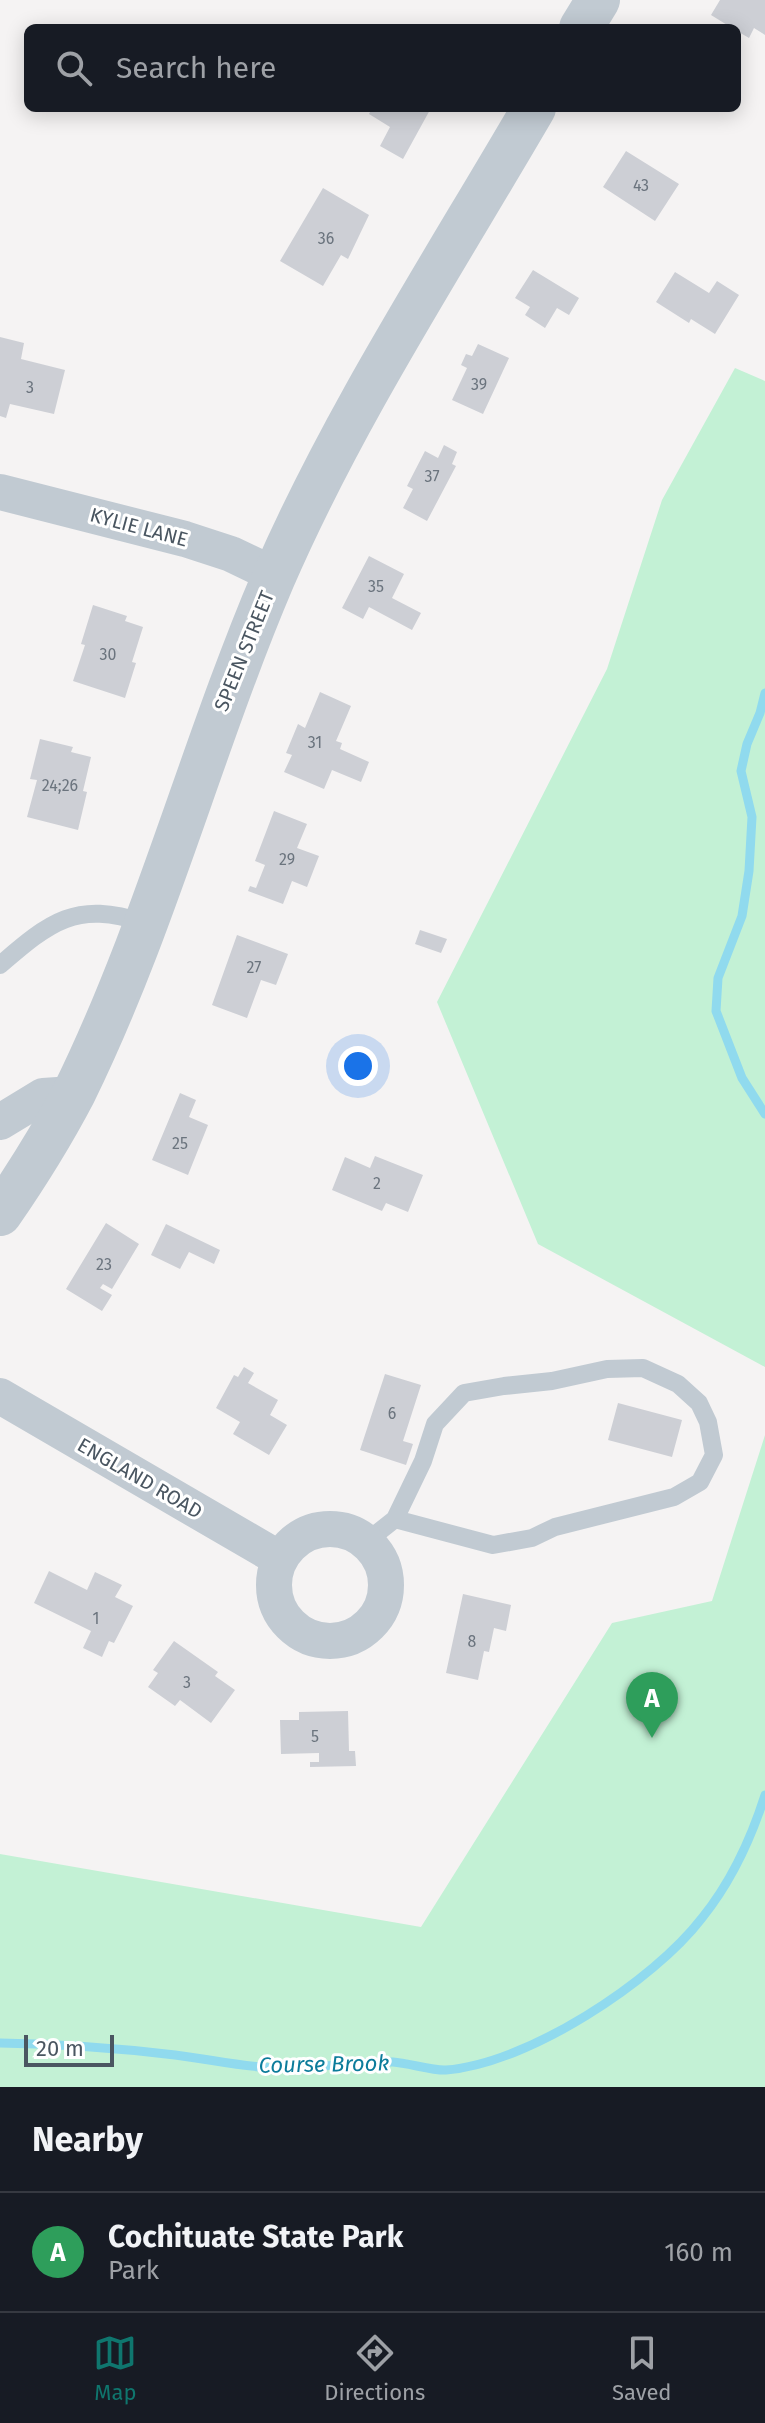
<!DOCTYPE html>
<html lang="en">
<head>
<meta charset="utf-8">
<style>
  body { margin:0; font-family:"Fira Sans",sans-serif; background:#242831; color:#f1f3f6 }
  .scale { position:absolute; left:24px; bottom:20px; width:90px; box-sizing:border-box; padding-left:8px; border:4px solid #4a5661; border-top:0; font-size:22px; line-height:28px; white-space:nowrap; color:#4a5661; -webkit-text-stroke:6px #fff; paint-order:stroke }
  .you { position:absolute; left:358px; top:1066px; width:28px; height:28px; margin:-20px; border:6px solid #fff; border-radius:50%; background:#1a73e8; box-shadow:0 0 0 12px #1a73e833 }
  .badge { display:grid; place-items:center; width:52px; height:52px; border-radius:50%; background:#0f766e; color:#fff; font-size:26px; font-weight:700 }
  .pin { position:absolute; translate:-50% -66px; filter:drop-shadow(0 2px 4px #0008) }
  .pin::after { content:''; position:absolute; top:42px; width:28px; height:24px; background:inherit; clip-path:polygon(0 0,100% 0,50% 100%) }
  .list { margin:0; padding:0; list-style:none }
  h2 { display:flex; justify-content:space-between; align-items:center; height:104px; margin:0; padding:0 32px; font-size:34px }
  h2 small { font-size:26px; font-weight:400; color:#9ea1a6 }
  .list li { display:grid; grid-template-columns:52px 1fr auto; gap:24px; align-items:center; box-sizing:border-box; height:120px; padding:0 32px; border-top:2px solid #363941 }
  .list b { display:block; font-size:30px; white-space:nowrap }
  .list p { margin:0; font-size:26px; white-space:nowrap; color:#9ea1a6 }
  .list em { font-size:26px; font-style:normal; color:#9ea1a6 }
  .icon { flex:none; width:44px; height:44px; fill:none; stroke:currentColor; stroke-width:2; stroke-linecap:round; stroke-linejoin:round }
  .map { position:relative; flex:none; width:765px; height:2087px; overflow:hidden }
  .search { position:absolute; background:#171b24; box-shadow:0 4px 20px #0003; left:24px; right:24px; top:24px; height:88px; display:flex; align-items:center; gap:20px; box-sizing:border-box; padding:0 28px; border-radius:12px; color:#9ea1a6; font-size:30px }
  .sheet { height:224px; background:#171b24 }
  nav { display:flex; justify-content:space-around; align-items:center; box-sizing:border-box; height:112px; border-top:2px solid #363941; background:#171b24; font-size:22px; color:#9ea1a6 }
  nav a { display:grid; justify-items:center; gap:4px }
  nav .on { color:#0f766e }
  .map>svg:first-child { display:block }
  .green { fill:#c3f1d5 }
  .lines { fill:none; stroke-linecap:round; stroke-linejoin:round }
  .stream { stroke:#90daee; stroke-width:9 }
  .building { fill:#cdcfd5 }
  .service { stroke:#c1cad2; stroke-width:18 }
  .minor { stroke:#c1cad2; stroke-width:36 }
  .tertiary { stroke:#c1cad2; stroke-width:44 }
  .labels { text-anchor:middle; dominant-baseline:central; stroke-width:6; stroke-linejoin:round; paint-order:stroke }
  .number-label { font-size:16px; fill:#6b747e }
  .street-label { font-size:20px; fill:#4a5661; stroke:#fff }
  .water-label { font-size:22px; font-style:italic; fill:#0c7c9b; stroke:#fff }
</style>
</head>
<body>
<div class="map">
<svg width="765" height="2087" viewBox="0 0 765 2087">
  <rect width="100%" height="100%" fill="#f5f3f3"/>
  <path class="green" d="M735 368 765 381V1367L538 1244 437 1002 607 669 662 500Z
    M765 1435V2087H0V1854L421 1927 612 1623 712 1601Z"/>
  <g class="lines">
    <path class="stream" d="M765 693 760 713 747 744 741 771 752 817 749 871 742 916 718 978 716 1011 742 1078 765 1114
      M0 2043C58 2044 118 2048 175 2055 208 2059 239 2066 272 2068 312 2070 352 2061 393 2062 408 2063 434 2071 446 2070 527 2064 653 1982 702 1918 731 1882 751 1839 765 1795"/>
  </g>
  <path class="building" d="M720 0H765V35L754 28 749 38 737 31V28H732L711 15Z
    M372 108H431L403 159 380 146 390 127 369 114Z
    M626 151 679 184 655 221 603 187Z
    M323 188 369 215 348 259 341 255 323 286 280 261Z
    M533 270 579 298 569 315 557 308 545 328 525 315 530 307 515 298Z
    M675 272 709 293 717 281 739 295 715 334 691 319 689 323 656 302Z
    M0 337 24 343 21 359 65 370 54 414 10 404 6 418 0 416Z
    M478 344 509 358 483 414 452 400 467 368 461 365 466 354 472 356Z
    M444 445 457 452 452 464 456 466 427 521 403 508 413 489 407 486 425 451 438 458Z
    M369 556 404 574 392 598 421 613 412 630 369 607 363 619 342 608Z
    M93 605 127 616 125 621 143 627 132 662 136 663 125 698 73 681 85 645 81 644Z
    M320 692 351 706 336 741 342 743 340 749 369 762 361 782 332 770 324 789 284 772 292 755 286 753 298 724 305 728Z
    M40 739 73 747 71 752 91 757 83 791 87 792 78 830 27 817 37 780 30 779Z
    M274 811 307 824 297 848 319 856 307 887 292 881 283 904 248 891 250 886 256 888 265 865 255 861Z
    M420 930 447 939 441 953 415 944Z
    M237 935 288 954 276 985 261 980 247 1018 212 1005Z
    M180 1093 196 1100 189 1117 208 1125 188 1175 152 1160Z
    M375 1156 423 1175 408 1212 386 1203 382 1211 332 1190 345 1157 370 1168Z
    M106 1223 139 1244 112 1289 103 1284 100 1288 112 1295 102 1311 66 1289Z
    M166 1224 220 1250 214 1264 189 1252 180 1269 151 1255Z
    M244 1367 254 1373 248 1383 278 1400 270 1415 287 1425 269 1455 233 1434 240 1422 216 1408 234 1375 238 1377Z
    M385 1374 421 1385 403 1441 413 1444 406 1465 360 1450Z
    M618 1403 682 1420 672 1457 608 1440Z
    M49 1571 87 1590 95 1572 122 1585 115 1597 133 1606 114 1643 109 1641 102 1657 83 1648 91 1631 34 1603Z
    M463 1594 511 1605 506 1631 494 1628 489 1652 484 1651 478 1680 446 1673Z
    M174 1641 218 1672 215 1676 235 1690 211 1723 180 1700 175 1706 148 1687 158 1673 153 1670Z
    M348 1711 349 1751H355L356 1766 310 1767V1762H319V1753L281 1754 280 1720H299V1712Z"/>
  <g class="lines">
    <path class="service" d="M0 965C50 922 76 900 144 923
      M366 1542 395 1519 423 1461 435 1424 464 1393 504 1386 552 1381 607 1369 643 1368 678 1384 699 1403 708 1422 714 1455 700 1482 674 1497 555 1527 532 1538 493 1545 395 1519"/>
    <path class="minor" d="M0 492 185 539 231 554 275 575
      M0 1122 43 1096 73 1094
      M0 1396 280 1559
      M274 1585a56 56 0 1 1 112 0a56 56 0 1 1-112 0Z"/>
    <path class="tertiary" d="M581 28 598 0
      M0 1214C27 1175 52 1135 74 1093 155 928 201 748 273 579 343 417 445 261 534 108"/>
  </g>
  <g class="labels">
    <g class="number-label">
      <text x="641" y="185">43</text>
      <text x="326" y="238">36</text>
      <text x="479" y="384">39</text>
      <text x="30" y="387">3</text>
      <text x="432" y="476">37</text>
      <text x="376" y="586">35</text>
      <text x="108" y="654">30</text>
      <text x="315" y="742">31</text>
      <text x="60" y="785">24;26</text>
      <text x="287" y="859">29</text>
      <text x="254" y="967">27</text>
      <text x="180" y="1143">25</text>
      <text x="377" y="1183">2</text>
      <text x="104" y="1264">23</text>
      <text x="392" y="1413">6</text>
      <text x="96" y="1618">1</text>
      <text x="472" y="1641">8</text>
      <text x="187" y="1682">3</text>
      <text x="315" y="1736">5</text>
    </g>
    <g class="street-label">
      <text transform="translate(139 527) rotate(15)">KYLIE LANE</text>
      <text transform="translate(244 651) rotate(-68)">SPEEN STREET</text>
      <text transform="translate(140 1478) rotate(30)">ENGLAND ROAD</text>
    </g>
    <g class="water-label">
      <text transform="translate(324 2064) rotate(-1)">Course Brook</text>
    </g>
  </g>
</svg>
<div class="scale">20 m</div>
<div class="you"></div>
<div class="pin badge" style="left:652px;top:1738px;background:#2e9e5b">A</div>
<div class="search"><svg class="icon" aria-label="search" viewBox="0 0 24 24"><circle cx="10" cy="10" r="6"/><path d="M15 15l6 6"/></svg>Search here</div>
</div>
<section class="sheet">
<h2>Nearby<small></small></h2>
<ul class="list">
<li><span class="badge" style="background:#2e9e5b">A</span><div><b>Cochituate State Park</b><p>Park</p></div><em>160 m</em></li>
</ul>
</section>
<nav>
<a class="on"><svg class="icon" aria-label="map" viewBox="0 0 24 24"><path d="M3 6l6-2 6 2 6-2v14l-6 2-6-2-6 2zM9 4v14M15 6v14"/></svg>Map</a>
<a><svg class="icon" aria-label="directions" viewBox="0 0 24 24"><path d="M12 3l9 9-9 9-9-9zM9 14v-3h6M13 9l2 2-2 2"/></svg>Directions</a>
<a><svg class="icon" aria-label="saved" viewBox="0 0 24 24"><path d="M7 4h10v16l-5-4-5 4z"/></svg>Saved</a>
</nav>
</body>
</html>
